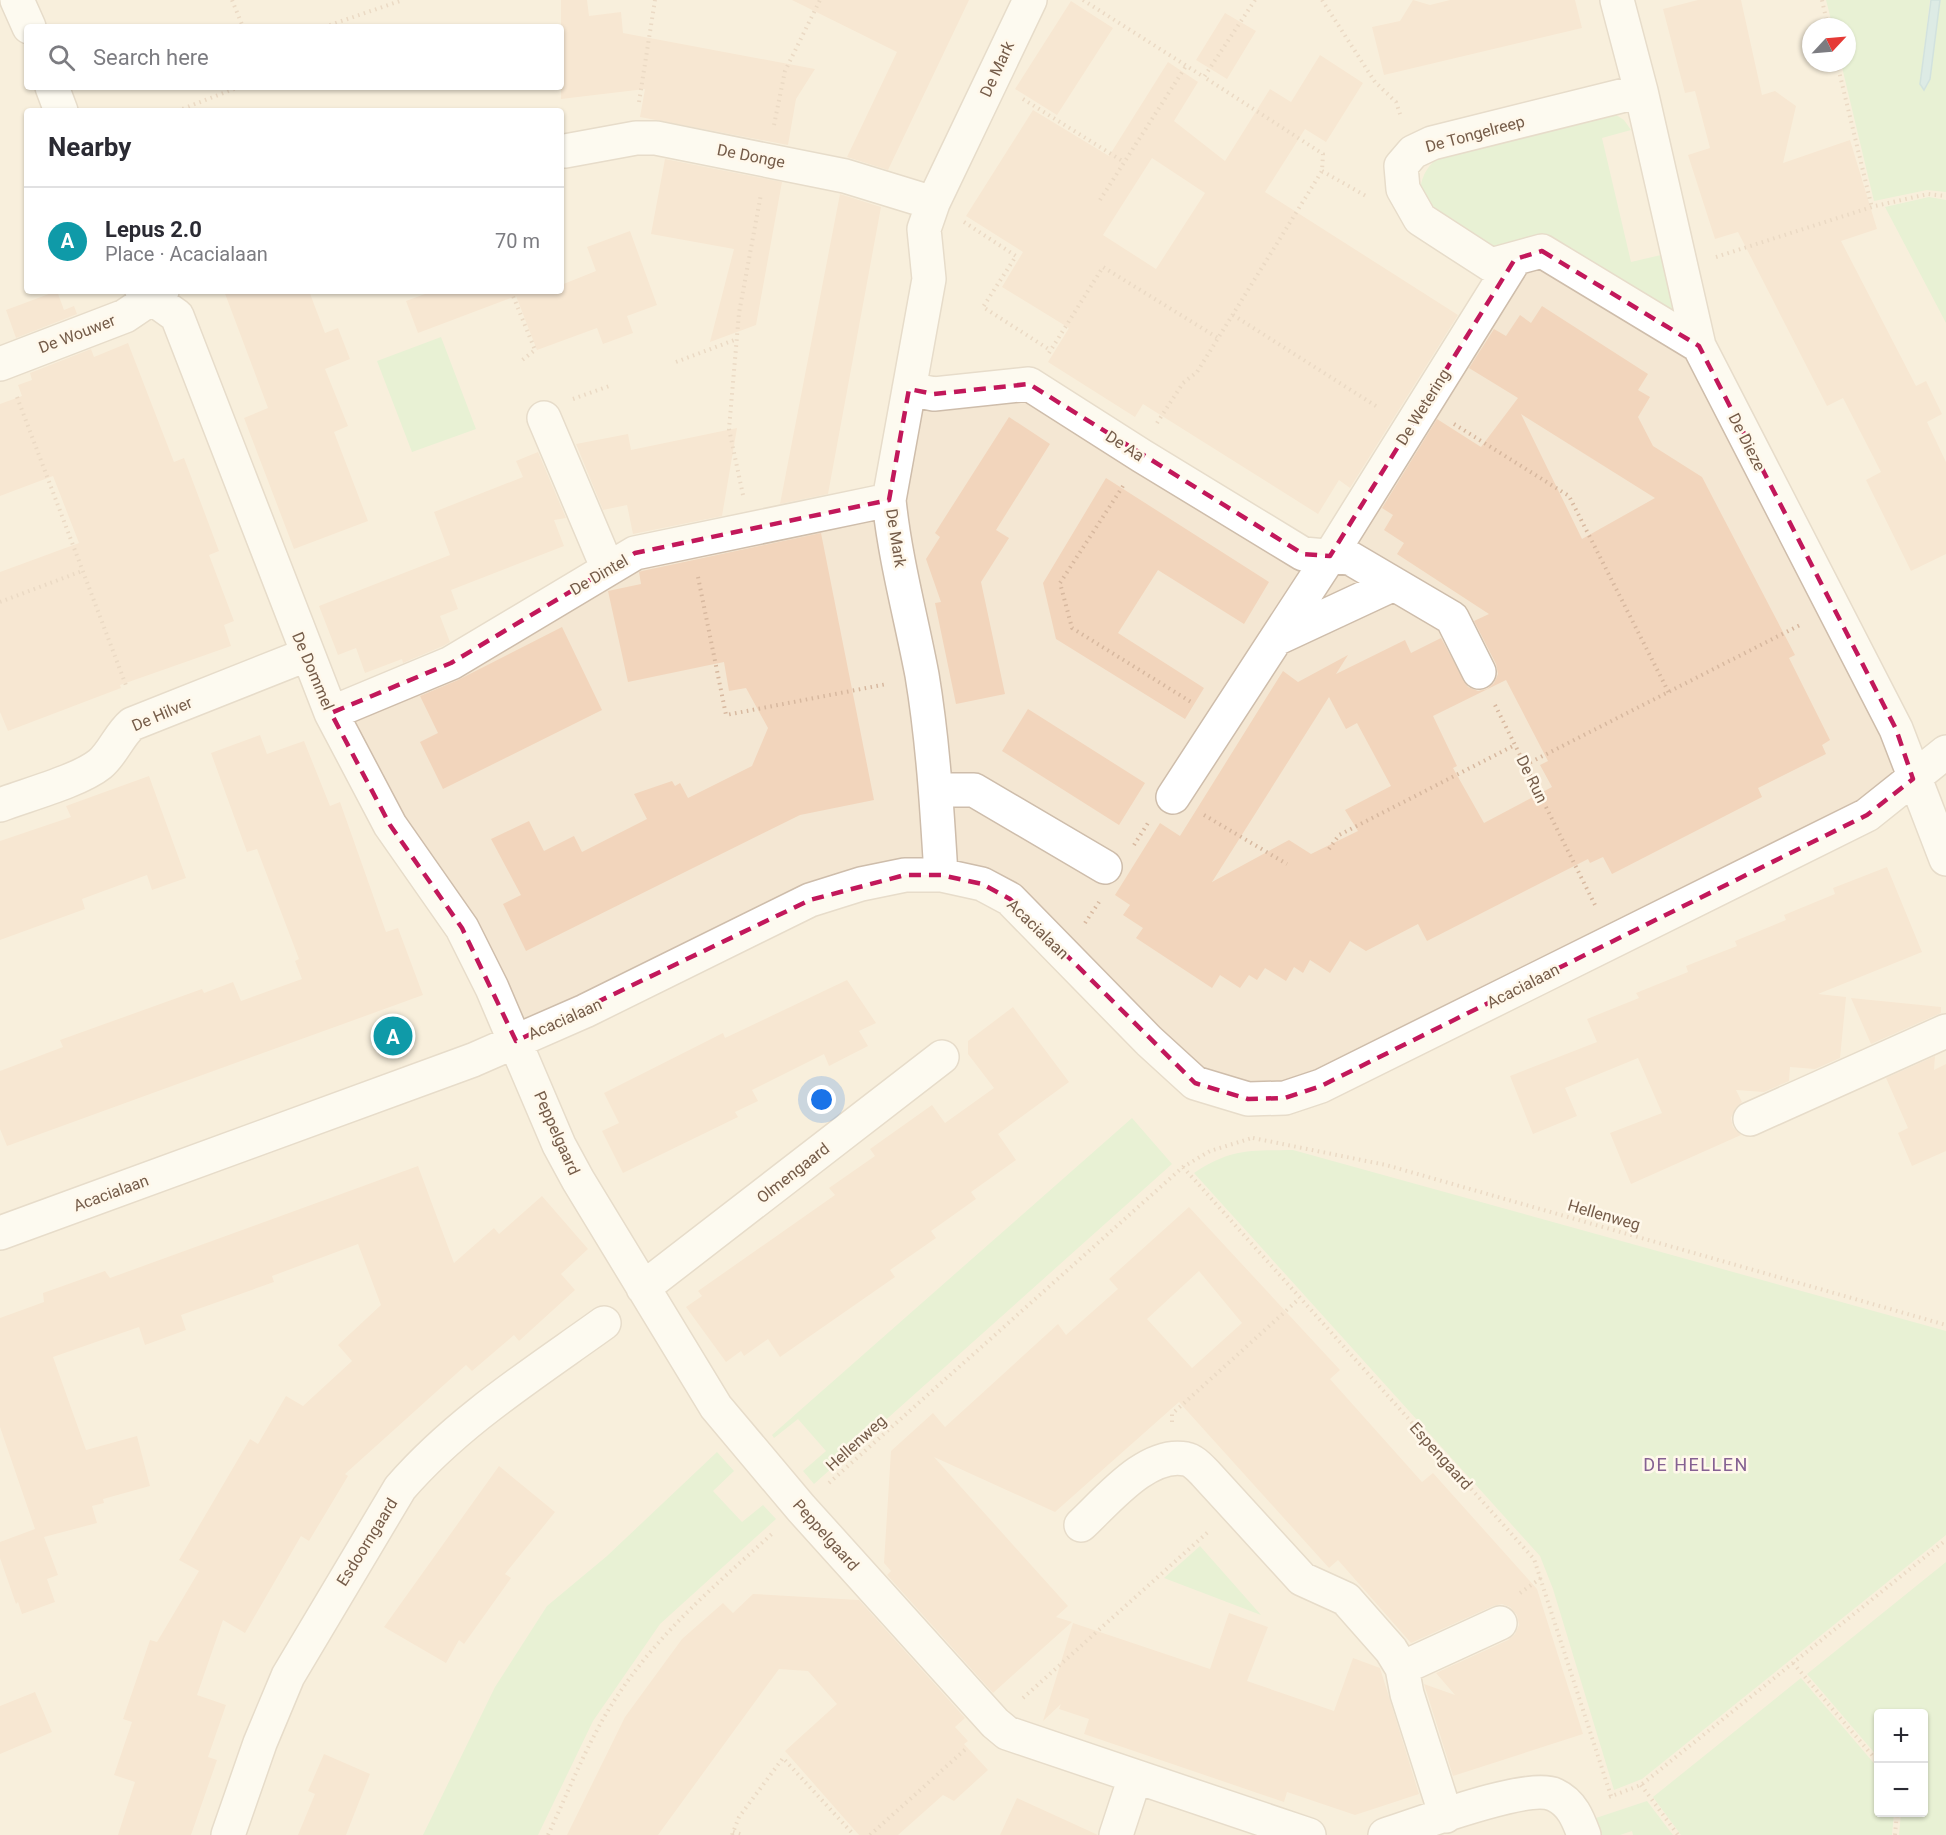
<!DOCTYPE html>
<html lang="en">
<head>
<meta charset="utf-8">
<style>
  body { margin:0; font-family:Roboto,sans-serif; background:#f7f7f7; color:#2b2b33 }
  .controls { position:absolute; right:18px; bottom:18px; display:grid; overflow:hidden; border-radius:6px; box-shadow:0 2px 4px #0004 }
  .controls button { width:54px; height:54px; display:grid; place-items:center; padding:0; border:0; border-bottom:2px solid #e1e1e2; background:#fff; color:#2b2b33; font:30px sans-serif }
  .compass { position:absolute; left:1802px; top:18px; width:54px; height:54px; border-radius:50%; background:#fff; box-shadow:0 2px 4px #0004; rotate:64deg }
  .you { position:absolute; left:822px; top:1100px; width:21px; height:21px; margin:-15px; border:4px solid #fff; border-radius:50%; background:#1a73e8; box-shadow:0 0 0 9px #1a73e833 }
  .badge { display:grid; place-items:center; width:39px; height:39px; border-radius:50%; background:#804d3c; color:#fff; font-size:20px; font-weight:700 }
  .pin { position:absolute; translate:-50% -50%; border:3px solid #fff; box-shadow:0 2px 6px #0006 }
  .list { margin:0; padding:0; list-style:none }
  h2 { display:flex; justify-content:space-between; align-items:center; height:78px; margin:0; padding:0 24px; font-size:26px }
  h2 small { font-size:20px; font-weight:400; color:#7c7c81 }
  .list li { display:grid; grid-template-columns:39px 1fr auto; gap:18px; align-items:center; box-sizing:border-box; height:108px; padding:0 24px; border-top:2px solid #e1e1e2 }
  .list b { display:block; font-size:22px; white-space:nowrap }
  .list p { margin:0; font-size:20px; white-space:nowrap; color:#7c7c81 }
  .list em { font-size:20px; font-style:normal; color:#7c7c81 }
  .icon { flex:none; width:33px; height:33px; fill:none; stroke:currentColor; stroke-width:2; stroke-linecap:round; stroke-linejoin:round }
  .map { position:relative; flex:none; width:1946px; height:1835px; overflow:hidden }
  .search { position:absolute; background:#fff; box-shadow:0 2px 4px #0004; left:24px; top:24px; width:540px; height:66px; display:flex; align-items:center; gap:15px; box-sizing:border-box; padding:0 21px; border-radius:6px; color:#7c7c81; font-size:22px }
  .panel { position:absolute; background:#fff; box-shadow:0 2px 4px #0004; left:24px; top:108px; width:540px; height:186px; border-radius:6px }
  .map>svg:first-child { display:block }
  .residential { fill:#f4e7d3; fill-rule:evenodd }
  .green { fill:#d0eac2 }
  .water { fill:#b8dde6; stroke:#9fcbd8; stroke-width:1.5 }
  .building { fill:#f2d5bc; fill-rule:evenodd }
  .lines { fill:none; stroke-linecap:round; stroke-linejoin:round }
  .minor-casing { stroke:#cebdab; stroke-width:36 }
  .path { stroke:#d7b89f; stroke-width:4; stroke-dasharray:1.5 4.5; stroke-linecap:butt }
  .minor { stroke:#fff; stroke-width:33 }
  .marked { fill:none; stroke:#c2185b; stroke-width:4.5; stroke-dasharray:12 8; stroke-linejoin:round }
  .labels { text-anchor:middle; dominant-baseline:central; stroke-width:5; stroke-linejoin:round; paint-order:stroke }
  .street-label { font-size:16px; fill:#755c49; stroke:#fff8eb }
  .neighbourhood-label { font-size:18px; letter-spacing:1.5px; fill:#856192; stroke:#fff8eb }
</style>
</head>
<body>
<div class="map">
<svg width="1946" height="1835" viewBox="0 0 1946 1835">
  <rect width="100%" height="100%" fill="#fcf5e4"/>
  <path class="residential" d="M0 0H1946V1835H0ZM27 27H561V87H27ZM1811 27H1847V63H1811ZM27 111H561V291H27ZM1878 1714H1924V1812H1878Z"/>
  <path class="green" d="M1826 0H1930L1920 84 1924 90 1930 79 1940 0H1946V192L1927 190 1874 201 1841 63H1847V27H1833Z
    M1613 113 1624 120 1631 130 1602 138 1631 262 1661 255 1676 315 1489 249 1435 215 1420 190C1422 174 1429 163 1443 155Z
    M1929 197 1946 200V323L1885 207Z
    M441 337 476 429 412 452 377 361Z
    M1132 1118 1172 1164 814 1484 803 1471 826 1451 798 1419 774 1438 772 1435Z
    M1293 1150 1946 1331V1535L1642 1779 1614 1790 1553 1589 1540 1556 1194 1173C1232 1148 1250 1151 1293 1150Z
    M717 1452 734 1471 713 1491 742 1522 763 1505 776 1519 660 1624 593 1721 538 1835H423L495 1687 547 1606 607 1556Z
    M1200 1546 1261 1615 1164 1578Z
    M1946 1562V1835H1899L1901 1813 1924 1812V1714H1878V1757L1807 1674Z
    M1801 1678 1878 1768V1812L1894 1813 1892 1835H1681L1653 1797Z
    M1647 1801 1673 1835H1633L1632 1831 1620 1835H1602L1596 1818Z"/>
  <path class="water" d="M1931 0H1940L1930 79 1924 90 1920 84Z"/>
  <path class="building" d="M561 0H587L589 16 621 12 623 33 815 69 796 99 788 145 640 117 645 89 561 99Z
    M792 0H969L888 170 847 157 897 52Z
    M1413 0 1430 5 1450 0H1575L1582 28 1384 75 1372 27 1400 21Z
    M1698 0H1741L1762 95 1775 91 1796 106 1783 163 1850 140 1877 229 1841 241 1916 386 1926 381 1942 414 1927 422 1946 462V554L1911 571 1866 480 1881 472 1843 398 1827 406 1738 232 1715 239 1688 155 1710 148 1695 91 1685 93 1663 9Z
    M1071 1 1113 28 1057 115 1015 89Z
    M1225 13 1256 31 1227 79 1196 60Z
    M1320 55 1363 83 1326 142 1305 129 1265 192 1458 315 1350 488 1339 480 1318 514 1143 404 1135 417 1048 362 1069 328 1002 287 1023 252 966 216 1033 110 1109 156 1168 62 1198 82 1174 121 1225 161 1270 89 1291 102ZM1152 158 1205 193 1156 269 1103 235Z
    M665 159 782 182 756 325 710 342 734 249 651 234Z
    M840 194 881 207 828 494 780 504Z
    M630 231 657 305 627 316 633 333 603 344 597 328 537 350 516 296 418 333 406 301 433 291H561V285L596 271 587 247Z
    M57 291 64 310 74 306 77 314 16 338 6 310Z
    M224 291H309L325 333 338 328 350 359 325 369 348 426 334 432 368 521 294 549 244 418 268 408Z
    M1542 306 1648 374 1638 390 1650 397 1638 417 1653 446 1702 477 1795 655 1789 658 1830 740 1822 745 1826 754 1758 788 1762 797 1612 874 1603 857 1590 863 1588 859 1427 941 1418 924 1366 951 1350 941 1330 973 1310 960 1303 973 1294 967 1286 981 1265 968 1257 980 1249 975 1240 988 1220 975 1212 988 1136 938 1143 928 1123 915 1130 905 1115 895 1160 823 1180 836 1283 671 1298 682 1348 655 1336 674 1405 640 1411 653 1441 638 1468 687 1478 691 1487 689 1494 683 1498 674 1496 664 1474 621 1489 614 1397 554 1404 543 1384 530 1393 515 1382 508 1437 419 1481 447 1518 398 1469 368 1494 329 1506 336 1520 315 1531 323ZM1521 414 1655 498 1582 539ZM1506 680 1548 761 1540 765 1552 787 1484 823 1453 768 1457 766 1433 716ZM1329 697 1346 729 1357 723 1391 786 1345 810 1358 831 1311 854 1289 840 1212 882Z
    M128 343 174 462 184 458 219 551 209 555 234 621 224 625 231 646 120 685 121 688 8 731 0 712V572L79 543 53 476 0 496V404L22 396 18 385 32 380 30 373 91 349 94 357Z
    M1009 417 1050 444 996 530 1009 538 981 582 1005 694 956 704 935 603 941 602 926 559 940 537 935 533Z
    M737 428 722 516 633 534 627 505 603 510 576 444 628 434 631 450Z
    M538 452 566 518 554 520 564 546 451 590 458 609 440 616 450 642 443 646 403 663 402 659 365 673 356 648 338 655 319 606 450 555 434 512 523 477 516 461Z
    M1106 478 1269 582 1244 624 1158 570 1118 633 1204 688 1185 719 1056 639 1043 583Z
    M821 533 874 800 800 815 526 951 503 904 521 895 491 839 529 821 544 851 574 836 582 852 647 819 634 794 672 781 675 786 680 783 688 798 752 766 768 728 746 688 729 691 724 662 628 682 608 591 641 584 639 572 642 571Z
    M562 627 602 710 443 789 420 742 438 733 420 696 458 680Z
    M1028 709 1145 783 1119 825 1002 751Z
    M260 735 267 754 304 741 330 806 340 802 386 932 398 928 423 995 7 1146 0 1129V1071L63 1047 60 1040 202 989 204 993 233 982 241 1001 302 979 295 961 299 959 257 849 247 852 211 753Z
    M149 776 186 878 152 890 147 875 82 899 85 909 0 940V841L71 817 66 806Z
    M1887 867 1922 952 1818 994 1846 997 1840 1058 1815 1069 1790 1067 1789 1081 1764 1092 1736 1090 1742 1102 1735 1109 1731 1118 1733 1127 1741 1135 1631 1184 1610 1133 1662 1113 1638 1058 1565 1088 1577 1116 1533 1134 1510 1076 1597 1042 1587 1019 1639 998 1636 993 1688 972 1686 966 1737 946 1735 941 1786 920 1784 915 1835 894 1833 888Z
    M847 980 876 1023 859 1031 868 1046 829 1066 824 1054 752 1090 758 1101 735 1112 738 1117 623 1173 602 1131 619 1123 604 1093 723 1033 725 1038Z
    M1851 998 1941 1007V1013L1871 1044Z
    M1013 1007 1069 1082 998 1134 1016 1160 971 1192 976 1199 931 1231 936 1238 890 1270 895 1277 780 1357 768 1339 744 1356 741 1351 726 1362 686 1307 702 1296 698 1291 835 1195 829 1188 875 1156 870 1149 932 1105 945 1123 994 1088 968 1054V1041Z
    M1935 1056 1934 1070 1946 1064V1151L1912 1166 1898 1133 1908 1128 1886 1078Z
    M418 1166 454 1263 494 1228 499 1234 542 1196 588 1249 561 1274 575 1290 519 1341 514 1335 472 1371 466 1365 345 1474 348 1476 309 1541 301 1536 245 1633 223 1620 197 1695 226 1705 208 1757 217 1760 191 1835H118L135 1782 114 1775 132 1722 123 1719 150 1640 157 1642 199 1571 179 1560 250 1439 258 1444 286 1396 303 1406 352 1361 338 1345 381 1305 358 1244 272 1276 274 1282 181 1315 186 1330 145 1345 139 1327 53 1357 86 1450 137 1436 150 1486 103 1499 104 1503 92 1506 97 1523 44 1537 58 1575 47 1579 55 1602 22 1614 18 1602 16 1604 0 1558V1542L35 1529 0 1427V1318L44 1302 43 1293 105 1271 110 1278Z
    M1189 1207 1340 1370 1330 1379 1422 1482 1433 1473 1537 1589 1583 1734 1453 1776 1424 1684 1455 1695 1436 1673 1508 1640 1515 1634 1519 1625 1517 1615 1510 1607 1502 1604 1493 1606 1411 1643 1338 1560 1329 1568 1179 1402 1055 1512 934 1457 1068 1606 1056 1617 1072 1622 993 1693 887 1575 891 1571 884 1563 891 1451 933 1413 945 1427 1058 1324 1066 1335 1118 1289 1109 1279ZM1199 1271 1242 1323 1192 1368 1147 1319Z
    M499 1466 555 1512 505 1574 511 1578 464 1644 459 1640 446 1663 384 1627Z
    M753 1594 859 1600 965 1718 955 1727 968 1741 964 1744 988 1770 954 1801 943 1795 898 1835H859L785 1751 837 1704 808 1671 779 1669 658 1835H567L625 1717 682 1639 723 1603 733 1613Z
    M1229 1613 1268 1627 1247 1681 1334 1711 1353 1658 1380 1668 1419 1794 1355 1815 1287 1792 1284 1802 1084 1734 1089 1719 1059 1709 1061 1704 1043 1721 1073 1623 1210 1669Z
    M35 1692 52 1732 0 1754V1706Z
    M324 1754 370 1774 346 1835H298L315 1794 308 1791Z
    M1017 1798 1098 1835H1000Z"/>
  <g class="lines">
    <defs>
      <path id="minor" d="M17 0 29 27
        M1617 0 1641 91 1699 346 1896 729 1946 859
        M52 87 61 111
        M1641 91 1432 143 1413 152 1401 166 1403 189 1420 219 1491 265 1542 251 1699 346
        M565 151 636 138H656L845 176 933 203
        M142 291 177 316 331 713 390 825 462 928 492 988 559 1145 578 1180 716 1407 801 1508 995 1723 1007 1733 1309 1835
        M0 364 125 316 162 291
        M909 389 934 394 1029 384 1142 456 1303 554 1350 558 1452 618 1479 672
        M544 418 608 569
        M1276 639 1394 584
        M331 713 451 663 635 553 889 500
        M936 790H974L1105 867
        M1173 797 1330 556 1515 259
        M0 805C26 795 79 781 100 764 113 753 119 735 132 724L306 655
        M941 875C937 809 933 741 922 675 911 617 895 559 889 500L929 279 924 229 933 203 1030 0
        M1750 1119 1946 1031
        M0 1233 473 1060 585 1011 810 900 861 884 905 875H941L982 884 1010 899 1149 1041 1195 1083 1248 1099 1285 1098 1321 1086 1867 815 1946 752
        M643 1288 942 1057
        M1081 1525C1107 1501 1147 1451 1186 1459 1193 1460 1200 1468 1205 1473L1302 1579 1346 1599 1391 1650 1402 1668 1407 1694 1446 1816
        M1402 1668 1500 1623
        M228 1835 260 1743 288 1676 400 1488C457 1422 533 1374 604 1323
        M1116 1835 1135 1777
        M1385 1835C1417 1825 1528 1782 1555 1795 1572 1803 1578 1819 1584 1835"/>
    </defs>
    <use href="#minor" class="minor-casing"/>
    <path class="path" d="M232 0 243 27
      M1083 0 1204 77
      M1322 0 1375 82 1396 102 1401 117
      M1822 0 1828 27
      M324 27 403 0
      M1837 63 1872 208
      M1023 99 1124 162
      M639 102 655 0
      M177 111 239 87
      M774 125 785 71 820 0
      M1322 171 1366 196
      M1100 200 1186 66
      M964 222 1016 256 983 307 1050 350
      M1716 257 1875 206 1928 194 1946 196
      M511 291 535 350 521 361
      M1233 315 1379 408
      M1049 353 1103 267 1218 338
      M676 362 737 339
      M17 397 127 688
      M573 399 612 385
      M1157 423 1183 383 1197 372 1322 171 1323 154 1204 77 1255 0
      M1454 424 1569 496 1669 693
      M1123 486 1060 583 1072 628 1191 702
      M743 495 729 429 739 313 761 194
      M698 577 726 715 887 684
      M0 602 82 571
      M1495 705 1596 907
      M1525 765 1802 624
      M1204 815 1287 864
      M1134 845 1148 823
      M1329 849 1339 835 1515 745
      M1085 923 1099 902
      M1253 1138 1386 1165 1946 1325
      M1183 1167 1534 1559 1611 1796
      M1172 1422V1414L1299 1299
      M829 1483 1183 1167 1210 1151 1252 1138
      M1520 1593 1541 1578
      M1793 1663 1878 1762
      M1023 1698 1209 1531
      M1641 1785 1678 1835
      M1609 1797 1641 1785 1946 1540
      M733 1832 743 1835
      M548 1835C571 1786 591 1733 622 1689 664 1628 720 1581 774 1532
      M732 1835 739 1817 783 1758 854 1835
      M870 1835 968 1747
      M1895 1835 1897 1812"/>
    <use href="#minor" class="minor"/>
  </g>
  <path d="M0 0H1946V1835H0ZM1542 251 1699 346 1896 729 1913 779 1867 815 1321 1086 1285 1098 1248 1099 1195 1083 1010 899 982 884 941 875H905L810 900 516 1041 462 928 390 825 331 713 451 663 635 553 889 500 909 389 934 394 1029 384 1303 554 1330 556 1515 259Z" fill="#fcf5e4" fill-opacity=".55" fill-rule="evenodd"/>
  <path class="marked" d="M1542 251 1699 346 1896 729 1913 779 1867 815 1321 1086 1285 1098 1248 1099 1195 1083 1010 899 982 884 941 875H905L810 900 516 1041 462 928 390 825 331 713 451 663 635 553 889 500 909 389 934 394 1029 384 1303 554 1330 556 1515 259Z"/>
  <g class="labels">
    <g class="street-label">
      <text transform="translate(997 69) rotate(-65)">De Mark</text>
      <text transform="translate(1475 134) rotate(-15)">De Tongelreep</text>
      <text transform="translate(751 156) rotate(11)">De Donge</text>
      <text transform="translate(77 334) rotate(-21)">De Wouwer</text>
      <text transform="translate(1423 407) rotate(-58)">De Wetering</text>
      <text transform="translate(1747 442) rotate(63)">De Dieze</text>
      <text transform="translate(1125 446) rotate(33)">De Aa</text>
      <text transform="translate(896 538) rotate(81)">De Mark</text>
      <text transform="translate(599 575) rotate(-30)">De Dintel</text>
      <text transform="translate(313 671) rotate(67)">De Dommel</text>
      <text transform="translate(162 714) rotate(-23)">De Hilver</text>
      <text transform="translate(1532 779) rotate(64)">De Run</text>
      <text transform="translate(1038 929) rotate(44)">Acacialaan</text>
      <text transform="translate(1523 986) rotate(-27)">Acacialaan</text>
      <text transform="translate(565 1019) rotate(-24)">Acacialaan</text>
      <text transform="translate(557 1133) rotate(66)">Peppelgaard</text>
      <text transform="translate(793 1173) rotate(-38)">Olmengaard</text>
      <text transform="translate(111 1193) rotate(-20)">Acacialaan</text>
      <text transform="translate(1604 1215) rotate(16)">Hellenweg</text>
      <text transform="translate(856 1443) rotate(-42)">Hellenweg</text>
      <text transform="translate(1441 1456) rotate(48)">Espengaard</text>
      <text transform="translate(826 1535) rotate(48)">Peppelgaard</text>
      <text transform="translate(367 1542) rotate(-58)">Esdoorngaard</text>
    </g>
    <g class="neighbourhood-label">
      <text x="1696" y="1464">DE HELLEN</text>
    </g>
  </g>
</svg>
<div class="controls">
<button>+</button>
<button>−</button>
</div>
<svg class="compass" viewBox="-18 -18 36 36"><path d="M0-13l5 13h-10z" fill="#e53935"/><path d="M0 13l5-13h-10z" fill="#7c7c81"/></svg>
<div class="you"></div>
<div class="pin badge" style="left:393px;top:1036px;background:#0f9aa8">A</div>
<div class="search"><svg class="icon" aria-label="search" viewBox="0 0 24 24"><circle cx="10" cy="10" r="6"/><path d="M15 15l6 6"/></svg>Search here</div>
<section class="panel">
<h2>Nearby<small></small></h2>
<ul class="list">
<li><span class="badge" style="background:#0f9aa8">A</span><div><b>Lepus 2.0</b><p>Place · Acacialaan</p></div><em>70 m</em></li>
</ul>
</section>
</div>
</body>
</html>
